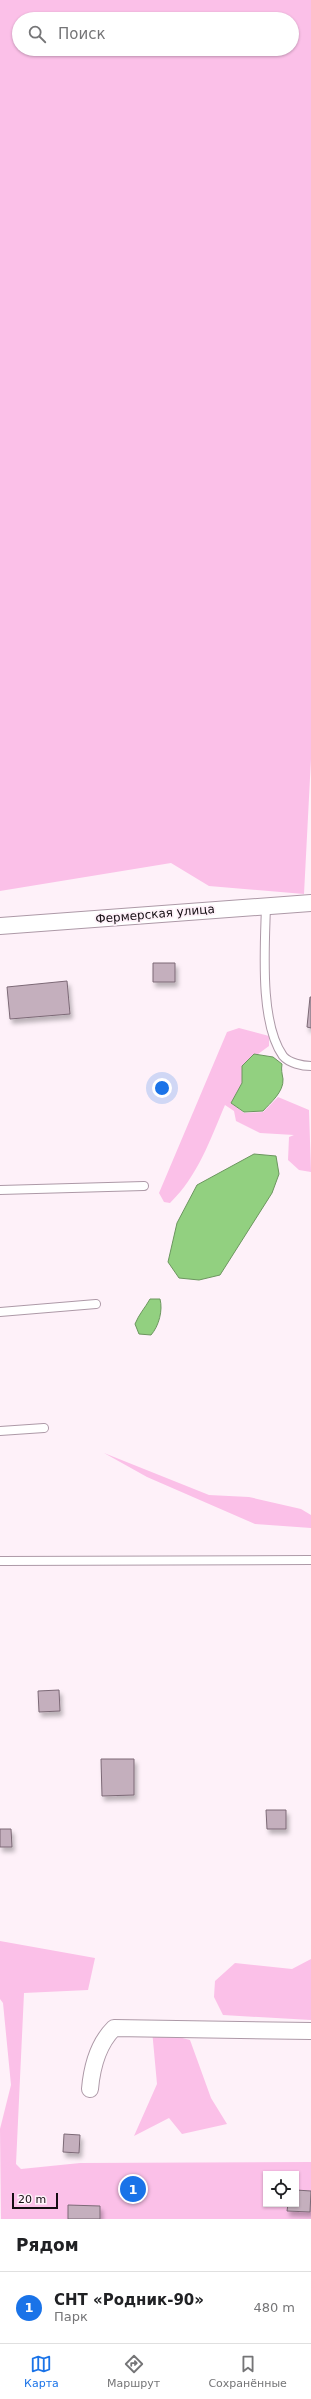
<!DOCTYPE html>
<html lang="ru">
<head>
<meta charset="utf-8">
<style>
  body { margin:0; font-family:"DejaVu Sans",sans-serif; background:#f6f6f6; color:#202124 }
  .controls { position:absolute; right:12px; bottom:12px; display:grid; overflow:hidden; border-radius:0px; box-shadow:0 1px 3px #0004 }
  .controls button { width:36px; height:36px; display:grid; place-items:center; padding:0; border:0; border-bottom:1px solid #e0e0e0; background:#fff; color:#202124; font:20px sans-serif }
  .scale { position:absolute; left:12px; bottom:10px; width:46px; box-sizing:border-box; padding-left:4px; border:2px solid #140d12; border-top:0; font-size:11px; line-height:14px; white-space:nowrap; color:#140d12; -webkit-text-stroke:3px #fef1f9; paint-order:stroke }
  .you { position:absolute; left:162px; top:1088px; width:14px; height:14px; margin:-10px; border:3px solid #fff; border-radius:50%; background:#1a73e8; box-shadow:0 0 0 6px #1a73e833 }
  .badge { display:grid; place-items:center; width:26px; height:26px; border-radius:50%; background:#1a73e8; color:#fff; font-size:13px; font-weight:700 }
  .pin { position:absolute; translate:-50% -50%; border:2px solid #fff; box-shadow:0 1px 4px #0006 }
  .list { margin:0; padding:0; list-style:none }
  h2 { display:flex; justify-content:space-between; align-items:center; height:52px; margin:0; padding:0 16px; font-size:17px }
  h2 small { font-size:13px; font-weight:400; color:#757577 }
  .list li { display:grid; grid-template-columns:26px 1fr auto; gap:12px; align-items:center; box-sizing:border-box; height:72px; padding:0 16px; border-top:1px solid #e0e0e0 }
  .list b { display:block; font-size:15px; white-space:nowrap }
  .list p { margin:0; font-size:13px; white-space:nowrap; color:#757577 }
  .list em { font-size:13px; font-style:normal; color:#757577 }
  .icon { flex:none; width:22px; height:22px; fill:none; stroke:currentColor; stroke-width:2; stroke-linecap:round; stroke-linejoin:round }
  .map { position:relative; flex:none; width:311px; height:2219px; overflow:hidden }
  .search { position:absolute; background:#fff; box-shadow:0 1px 3px #0004; left:12px; right:12px; top:12px; height:44px; display:flex; align-items:center; gap:10px; box-sizing:border-box; padding:0 14px; border-radius:22px; color:#757577; font-size:15px }
  .sheet { height:124px; background:#fff }
  nav { display:flex; justify-content:space-around; align-items:center; box-sizing:border-box; height:56px; border-top:1px solid #e0e0e0; background:#fff; font-size:11px; color:#757577 }
  nav a { display:grid; justify-items:center; gap:2px }
  nav .on { color:#1a73e8 }
  .map>svg:first-child { display:block }
  .green { fill:#fbc0e8; fill-rule:evenodd }
  .water { fill:#92d080; stroke:#6c965f }
  .building { fill:#c4afbd; stroke:#7c6976; filter:url(#shadow) }
  .lines { fill:none; stroke-linecap:round; stroke-linejoin:round }
  .service-casing { stroke:#ad99a7; stroke-width:10 }
  .minor-casing { stroke:#ad99a7; stroke-width:18 }
  .service { stroke:#fff; stroke-width:8 }
  .minor { stroke:#fff; stroke-width:16 }
  .labels { text-anchor:middle; dominant-baseline:central; stroke-width:3.5; stroke-linejoin:round; paint-order:stroke }
  .street-label { font-size:12px; fill:#140d12; stroke:#fef1f9 }
</style>
</head>
<body>
<div class="map">
<svg width="311" height="2219" viewBox="0 0 311 2219">
  <defs>
    <filter id="shadow"><feDropShadow dx="2.5" dy="4.5" stdDeviation="2" flood-color="#0004"/></filter>
  </defs>
  <rect width="100%" height="100%" fill="#fef1f9"/>
  <path class="green" d="M0 0H311V759L304 894 209 886 171 863 0 891ZM19 19H292V49H19Z
    M239 1028 269 1036V1046L242 1066V1083L231 1103 244 1113 263 1112 278 1097 309 1110 311 1172 299 1170 288 1160 289 1137 294 1135 260 1133 236 1121 234 1111 225 1105C210 1140 198 1176 170 1203L164 1202 159 1193 227 1032Z
    M104 1453 209 1495 249 1497 301 1509 311 1515V1528L255 1524 147 1477Z
    M0 1941 95 1958 88 1990 24 1993 16 2164 21 2169 80 2163 311 2162V2219H1L0 2129 11 2085 3 2003 0 1999ZM266 2174H296V2204H266Z
    M311 1959V2020L223 2015 214 1997 215 1981 235 1963 292 1969Z
    M152 2030 190 2040 211 2098 227 2124 182 2134 169 2118 134 2136 157 2084Z"/>
  <path class="water" d="M254 1054 273 1057 282 1064C281 1070 282 1073 283 1079 284 1092 270 1103 263 1111L244 1112 231 1103 242 1083V1066Z
    M254 1154 276 1156 279 1174 272 1193 220 1275 199 1280 179 1278 168 1262 177 1223 197 1185Z
    M150 1299H160C163 1310 159 1326 151 1335L139 1334 135 1324C139 1314 145 1308 150 1299Z"/>
  <path class="building" d="M153 963H175V982H153Z
    M67 981 70 1014 10 1019 7 987Z
    M310 997H311V1028L307 1027Z
    M59 1690 60 1711 39 1712 38 1691Z
    M101 1759H134V1795L102 1796Z
    M266 1810H286V1829H267Z
    M0 1829H11L12 1847H0Z
    M64 2134 80 2135 79 2153 63 2152Z
    M296 2190 311 2191 310 2212 287 2211 288 2204H296Z
    M68 2205 100 2206V2219H68Z"/>
  <g class="lines">
    <defs>
      <path id="service" d="M266 905C265 946 259 1022 283 1056 289 1063 302 1066 311 1066
        M0 1190 144 1186
        M0 1312 96 1304
        M0 1431 44 1428
        M0 1561 311 1560"/>
      <path id="minor" d="M0 926 311 903
        M90 2089C92 2066 98 2044 114 2028L311 2031"/>
    </defs>
    <use href="#service" class="service-casing"/>
    <use href="#minor" class="minor-casing"/>
    <use href="#service" class="service"/>
    <use href="#minor" class="minor"/>
  </g>
  <g class="labels">
    <g class="street-label">
      <text transform="translate(155 914) rotate(-5)">Фермерская улица</text>
    </g>
  </g>
</svg>
<div class="controls">
<button><svg class="icon" aria-label="locate" viewBox="0 0 24 24"><circle cx="12" cy="12" r="6"/><path d="M12 2v4M12 18v4M2 12h4M18 12h4"/></svg></button>
</div>
<div class="scale">20 m</div>
<div class="you"></div>
<div class="pin badge" style="left:133px;top:2189px">1</div>
<div class="search"><svg class="icon" aria-label="search" viewBox="0 0 24 24"><circle cx="10" cy="10" r="6"/><path d="M15 15l6 6"/></svg>Поиск</div>
</div>
<section class="sheet">
<h2>Рядом<small></small></h2>
<ul class="list">
<li><span class="badge">1</span><div><b>СНТ «Родник-90»</b><p>Парк</p></div><em>480 m</em></li>
</ul>
</section>
<nav>
<a class="on"><svg class="icon" aria-label="map" viewBox="0 0 24 24"><path d="M3 6l6-2 6 2 6-2v14l-6 2-6-2-6 2zM9 4v14M15 6v14"/></svg>Карта</a>
<a><svg class="icon" aria-label="directions" viewBox="0 0 24 24"><path d="M12 3l9 9-9 9-9-9zM9 14v-3h6M13 9l2 2-2 2"/></svg>Маршрут</a>
<a><svg class="icon" aria-label="saved" viewBox="0 0 24 24"><path d="M7 4h10v16l-5-4-5 4z"/></svg>Сохранённые</a>
</nav>
</body>
</html>
